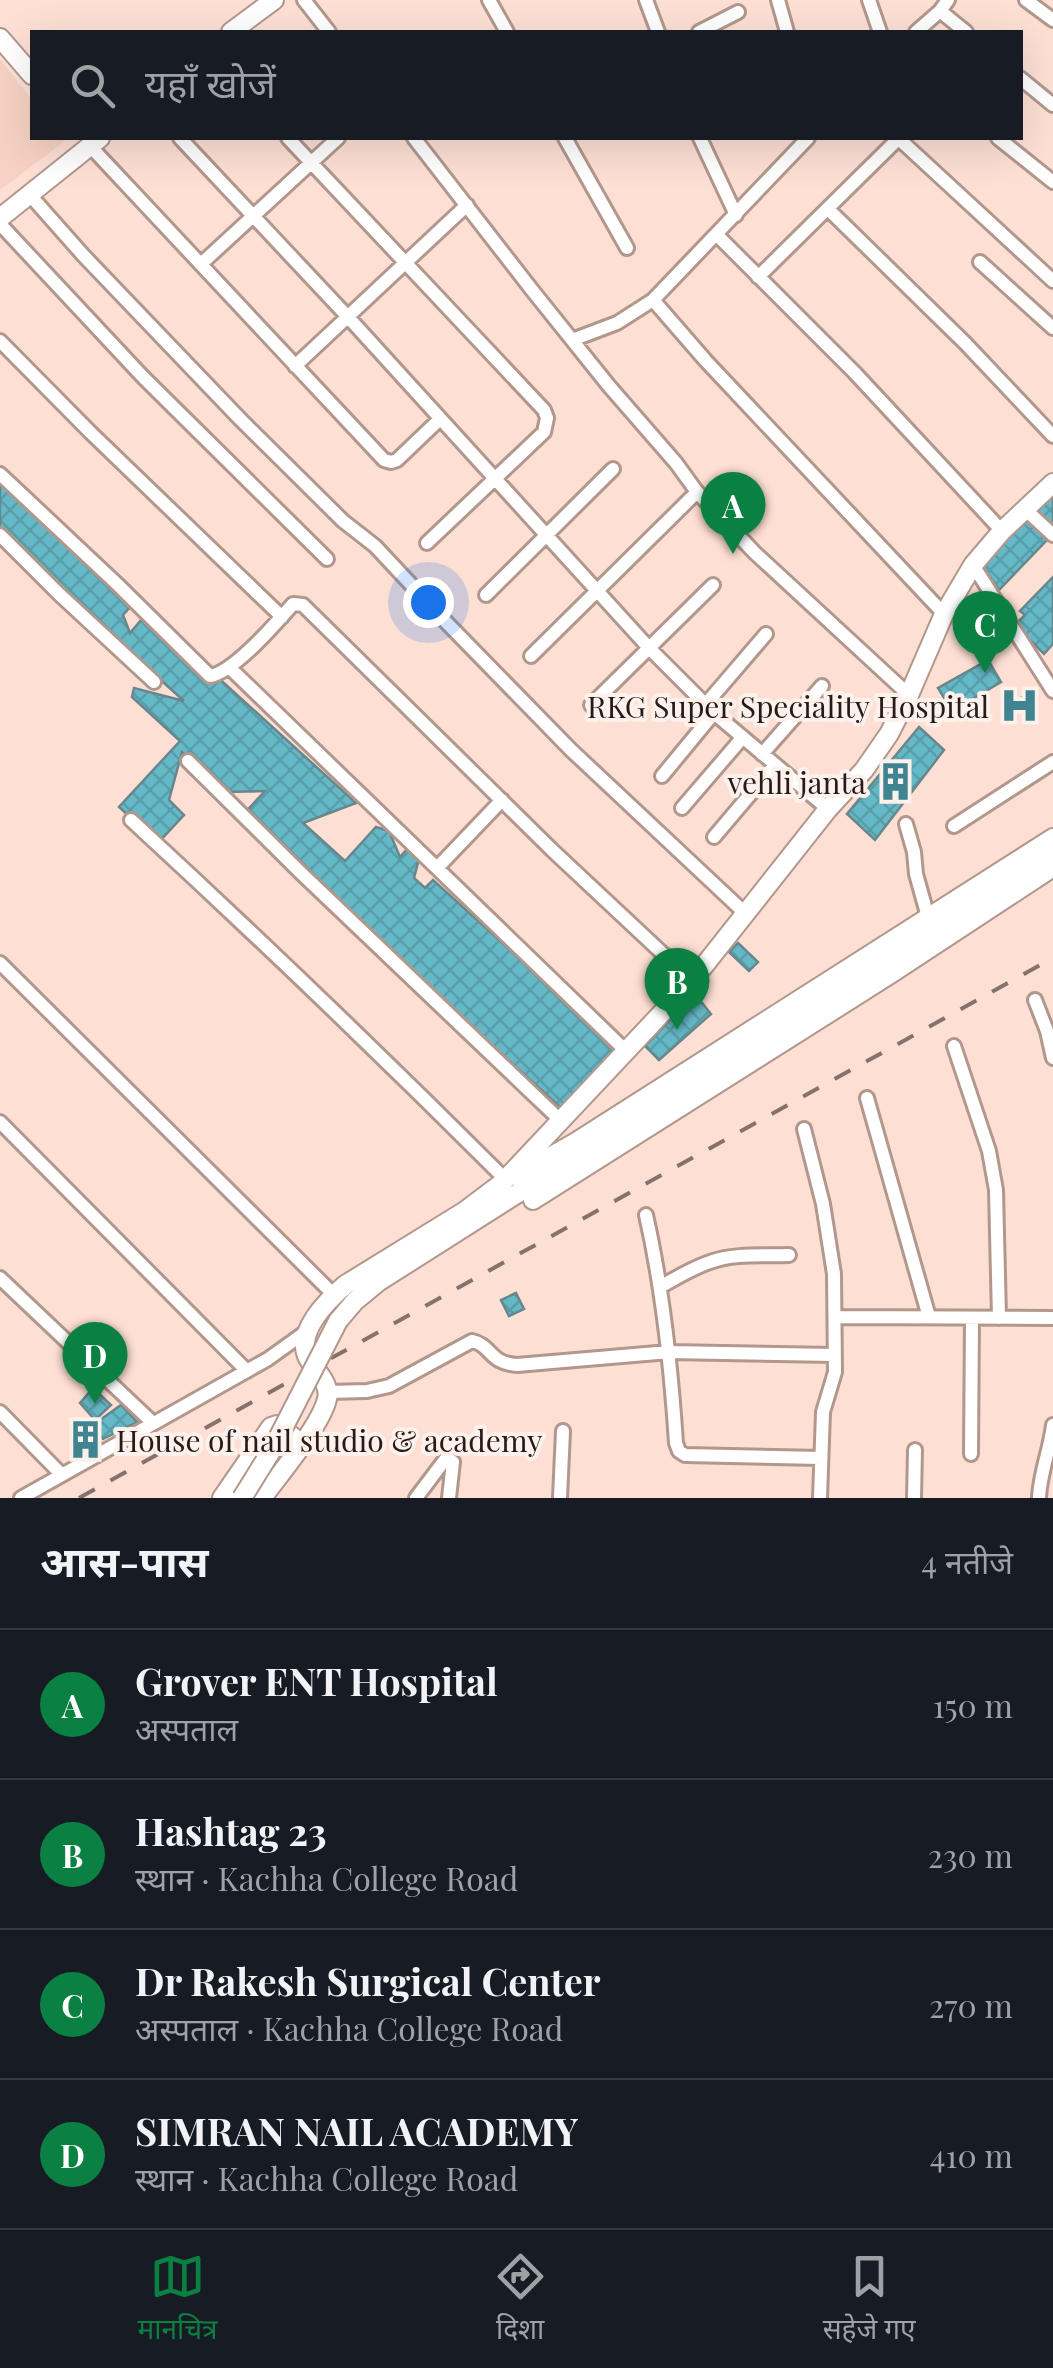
<!DOCTYPE html>
<html lang="hi">
<head>
<meta charset="utf-8">
<style>
  body { margin:0; font-family:"Playfair Display","Noto Sans Devanagari",serif; background:#20242c; color:#f1f3f6 }
  .you { position:absolute; left:428px; top:602px; width:35px; height:35px; margin:-25px; border:8px solid #fff; border-radius:50%; background:#1a73e8; box-shadow:0 0 0 15px #1a73e833 }
  .badge { display:grid; place-items:center; width:65px; height:65px; border-radius:50%; background:#0b8043; color:#fff; font-size:32px; font-weight:700 }
  .pin { position:absolute; translate:-50% -82px; filter:drop-shadow(0 2px 5px #0008) }
  .pin::after { content:''; position:absolute; top:52px; width:35px; height:30px; background:inherit; clip-path:polygon(0 0,100% 0,50% 100%) }
  .list { margin:0; padding:0; list-style:none }
  h2 { display:flex; justify-content:space-between; align-items:center; height:130px; margin:0; padding:0 40px; font-size:42px }
  h2 small { font-size:32px; font-weight:400; color:#9ea1a6 }
  .list li { display:grid; grid-template-columns:65px 1fr auto; gap:30px; align-items:center; box-sizing:border-box; height:150px; padding:0 40px; border-top:2px solid #363941 }
  .list b { display:block; font-size:38px; white-space:nowrap }
  .list p { margin:0; font-size:32px; white-space:nowrap; color:#9ea1a6 }
  .list em { font-size:32px; font-style:normal; color:#9ea1a6 }
  .icon { flex:none; width:55px; height:55px; fill:none; stroke:currentColor; stroke-width:2; stroke-linecap:round; stroke-linejoin:round }
  .map { position:relative; flex:none; width:1053px; height:1498px; overflow:hidden }
  .search { position:absolute; background:#171b24; box-shadow:0 10px 40px #0002; left:30px; right:30px; top:30px; height:110px; display:flex; align-items:center; gap:25px; box-sizing:border-box; padding:0 35px; border-radius:0px; color:#9ea1a6; font-size:38px }
  .sheet { height:730px; background:#171b24 }
  nav { display:flex; justify-content:space-around; align-items:center; box-sizing:border-box; height:140px; border-top:2px solid #363941; background:#171b24; font-size:28px; color:#9ea1a6 }
  nav a { display:grid; justify-items:center; gap:5px }
  nav .on { color:#0b8043 }
  .map>svg:first-child { display:block }
  .built { fill:#f7d2c3 }
  .building { fill:url(#building-cross-hatch); stroke:#68878d; stroke-width:2.5 }
  .lines { fill:none; stroke-linecap:round; stroke-linejoin:round }
  .street-casing { stroke:#b2978c; stroke-width:18 }
  .secondary-casing { stroke:#b2978c; stroke-width:22 }
  .street { stroke:#fff; stroke-width:12 }
  .secondary { stroke:#fff; stroke-width:18 }
  .rail { stroke:#85726b; stroke-width:4; stroke-dasharray:18 18; stroke-linecap:butt }
  .secondary-bridge-casing { stroke:#b2978c; stroke-width:22; stroke-linecap:butt }
  .secondary-bridge { stroke:#fff; stroke-width:18 }
  .labels { text-anchor:middle; dominant-baseline:central; stroke-width:8; stroke-linejoin:round; paint-order:stroke }
  .poi-label { font-size:30px; fill:#261b17; stroke:#fdf1ec; text-anchor:end }
</style>
</head>
<body>
<div class="map">
<svg width="1053" height="1498" viewBox="0 0 1053 1498">
  <defs>
    <pattern id="building-cross-hatch" width="8" height="8" patternUnits="userSpaceOnUse" patternTransform="scale(2.5)"><rect width="8" height="8" fill="#65b9c7"/><path d="M0 0l8 8M0 8l8-8" fill="none" stroke="#589eaa"/></pattern>
  </defs>
  <rect width="100%" height="100%" fill="#fddfd4"/>
  <path class="built" d="M0 59 32 100V138H62L65 141 0 190Z"/>
  <path class="building" d="M0 484 133 604 123 615 130 633 147 613 356 803 303 823 345 861 376 827 389 831 400 857 408 848 419 859 414 878 425 888 433 880 617 1047 561 1108 241 817 265 791 227 792 182 752 169 800 184 815 158 843 119 807 180 741 132 697 134 688 184 701 0 535Z
    M1053 494V528L1034 511Z
    M1025 518 1047 540 999 590 981 564Z
    M1053 577V644L1044 654 1015 625 1025 615 1020 611Z
    M988 660 1001 682 952 711 938 688Z
    M1025 696 1030 707 1008 717 1003 707Z
    M919 727 944 750 875 840 847 814Z
    M738 943 758 962 749 971 729 952Z
    M695 994 711 1014 659 1060 645 1046Z
    M516 1293 524 1309 509 1316 501 1300Z
    M93 1388 111 1405 95 1420 80 1403Z
    M121 1405 137 1422 103 1439 93 1425Z
    M88 1424 101 1443 80 1456 72 1438Z"/>
  <g class="lines">
    <defs>
      <path id="street" d="M304 0 329 32
        M489 0 507 32
        M646 0 658 32
        M778 0 787 32
        M869 0 880 32
        M948 0 940 11 966 32
        M1026 0 1053 20
        M699 32 738 12
        M916 32 940 11
        M1020 78 1053 105
        M180 138 348 317 650 649 714 713 828 809
        M288 138 544 410 547 418 544 432 427 543
        M414 138 532 290 609 386 676 463 697 492 755 553 909 695
        M565 138 627 248
        M700 138 736 215
        M808 138 653 300 706 361 944 614
        M898 138 1053 281
        M998 138 1053 182
        M90 146 384 460 391 462 397 460 440 419
        M29 194 83 255 240 419 343 521 375 546 447 623 571 750 746 914
        M828 209 965 343 1053 436
        M0 224 143 377 327 559
        M716 234 854 372 1002 531
        M980 262 1053 328
        M201 264 338 138
        M758 277 899 138
        M572 340 617 323 653 300
        M0 341 91 433 282 617
        M295 366 467 205
        M0 474 117 584 210 676C234 672 275 624 293 604L303 605 552 850 692 981
        M1025 509 1053 535
        M0 535 59 594 154 682
        M973 565 1053 691
        M486 595 613 469
        M531 656 697 492
        M230 668 627 1052
        M706 704 766 634
        M591 705 713 585
        M762 754 822 686
        M188 761 300 872 560 1120
        M662 776 714 713
        M682 808 743 737
        M131 820C258 937 383 1057 506 1180
        M906 824 914 852 916 874 928 917
        M954 826 1053 762
        M714 837 775 765
        M438 867 502 800
        M0 963 334 1295
        M1035 1000 1047 1031 1053 1058
        M954 1046 989 1151 996 1190 999 1318
        M867 1098 929 1317
        M0 1122 247 1371
        M804 1129 823 1204 834 1274 835 1372 823 1412 820 1498
        M646 1215C663 1290 671 1366 676 1443L679 1451 685 1455 821 1458
        M0 1278 153 1423
        M660 1287C676 1278 692 1268 710 1262 735 1253 763 1256 789 1255
        M835 1317 1053 1318
        M328 1392 367 1391 389 1386 472 1341C492 1345 488 1363 517 1365L669 1352 835 1355
        M0 1412 61 1474
        M971 1454 972 1318
        M21 1498 268 1359 307 1331
        M416 1498 447 1457 453 1462 449 1498
        M560 1498 563 1431
        M914 1498 915 1450
        M1039 1498C1040 1473 1050 1450 1053 1425"/>
      <path id="secondary" d="M231 32 274 0
        M0 38 32 75
        M0 218 100 138
        M516 1176 576 1142 1053 838
        M533 1200 892 973 1053 867
        M338 1321 355 1301 378 1282 1053 853
        M222 1498 271 1427 277 1425 293 1437
        M262 1498C279 1475 321 1425 327 1399 331 1383 315 1371 308 1358 295 1332 327 1301 345 1285L465 1211 502 1183 692 981 828 809 864 770 889 734 909 695 944 614 973 565 1002 531 1053 483"/>
    </defs>
    <use href="#street" class="street-casing"/>
    <use href="#secondary" class="secondary-casing"/>
    <use href="#street" class="street"/>
    <use href="#secondary" class="secondary"/>
    <path class="rail" d="M79 1498 1053 958"/>
    <defs>
      <path id="secondary-bridge" d="M242 1498 273 1448 338 1321"/>
    </defs>
    <use href="#secondary-bridge" class="secondary-bridge-casing"/>
    <use href="#secondary-bridge" class="secondary-bridge"/>
  </g>
  <defs>
    <symbol id="hospital-bare" viewBox="-9 -9 18 18"><path d="M-5-5h3v3.5h4V-5h3V5h-3V1.5h-4V5h-3Z" fill="#3f8490" stroke="#fdf1ec" stroke-width="2.5" paint-order="stroke"/></symbol>
    <symbol id="building-bare" viewBox="-9 -9 18 18"><path d="M-4-6H4V6H1V3H-1V6H-4ZM-2.5-4.3h1.7v1.8h-1.7ZM.8-4.3h1.7v1.8H.8ZM-2.5-1h1.7V.8h-1.7ZM.8-1h1.7V.8H.8Z" fill="#3f8490" stroke="#fdf1ec" stroke-width="2.5" paint-order="stroke"/></symbol>
  </defs>
  <g fill-rule="evenodd">
    <use href="#hospital-bare" x="992" y="678" width="55" height="55"/>
    <use href="#building-bare" x="868" y="754" width="55" height="55"/>
    <use href="#building-bare" x="58" y="1412" width="55" height="55"/>
  </g>
  <g class="labels">
    <g class="poi-label">
      <text x="989" y="706">RKG Super Speciality Hospital</text>
      <text x="866" y="782">vehli janta</text>
      <text x="116" y="1440" text-anchor="start">House of nail studio &amp; academy</text>
    </g>
  </g>
</svg>
<div class="you"></div>
<div class="pin badge" style="left:733px;top:554px">A</div>
<div class="pin badge" style="left:677px;top:1030px">B</div>
<div class="pin badge" style="left:985px;top:673px">C</div>
<div class="pin badge" style="left:95px;top:1404px">D</div>
<div class="search"><svg class="icon" aria-label="search" viewBox="0 0 24 24"><circle cx="10" cy="10" r="6"/><path d="M15 15l6 6"/></svg>यहाँ खोजें</div>
</div>
<section class="sheet">
<h2>आस-पास<small>4 नतीजे</small></h2>
<ul class="list">
<li><span class="badge">A</span><div><b>Grover ENT Hospital</b><p>अस्पताल</p></div><em>150 m</em></li>
<li><span class="badge">B</span><div><b>Hashtag 23</b><p>स्थान · Kachha College Road</p></div><em>230 m</em></li>
<li><span class="badge">C</span><div><b>Dr Rakesh Surgical Center</b><p>अस्पताल · Kachha College Road</p></div><em>270 m</em></li>
<li><span class="badge">D</span><div><b>SIMRAN NAIL ACADEMY</b><p>स्थान · Kachha College Road</p></div><em>410 m</em></li>
</ul>
</section>
<nav>
<a class="on"><svg class="icon" aria-label="map" viewBox="0 0 24 24"><path d="M3 6l6-2 6 2 6-2v14l-6 2-6-2-6 2zM9 4v14M15 6v14"/></svg>मानचित्र</a>
<a><svg class="icon" aria-label="directions" viewBox="0 0 24 24"><path d="M12 3l9 9-9 9-9-9zM9 14v-3h6M13 9l2 2-2 2"/></svg>दिशा</a>
<a><svg class="icon" aria-label="saved" viewBox="0 0 24 24"><path d="M7 4h10v16l-5-4-5 4z"/></svg>सहेजे गए</a>
</nav>
</body>
</html>
